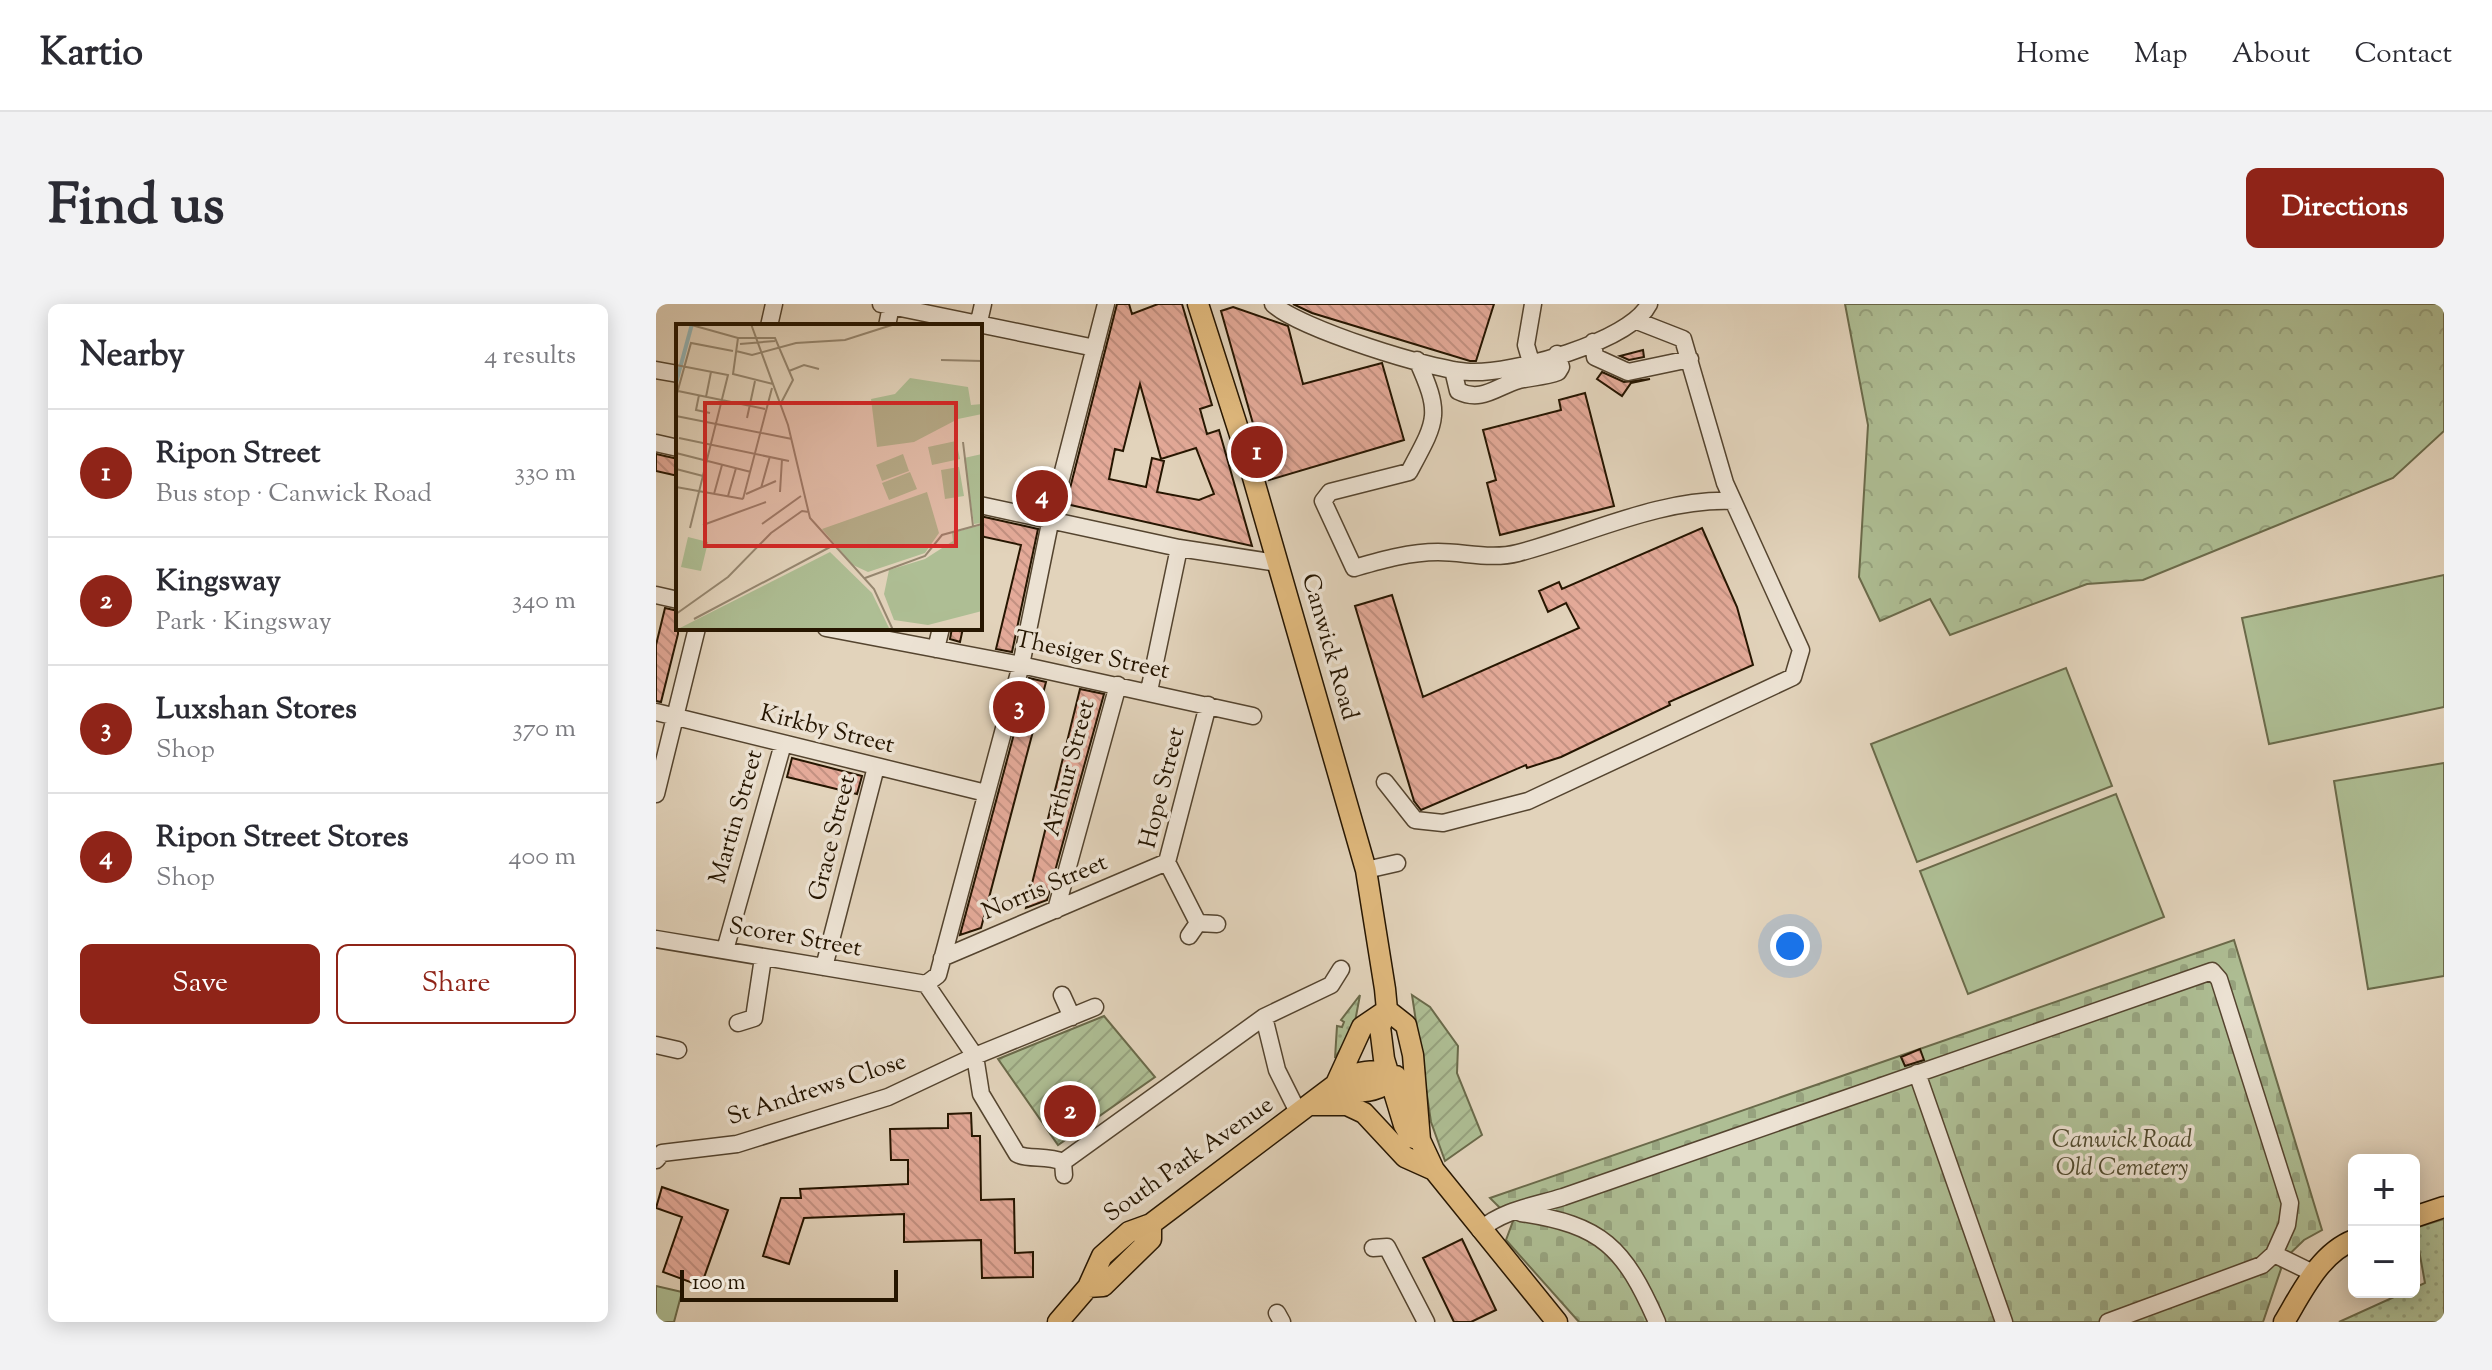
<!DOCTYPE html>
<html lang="en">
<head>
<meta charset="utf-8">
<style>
  body { margin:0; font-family:"Sorts Mill Goudy",serif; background:#f2f2f3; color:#2b2b33 }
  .controls { position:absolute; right:24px; bottom:24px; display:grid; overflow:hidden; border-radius:12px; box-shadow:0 4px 20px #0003 }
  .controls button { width:72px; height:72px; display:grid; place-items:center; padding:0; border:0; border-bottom:2px solid #e1e1e2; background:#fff; color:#2b2b33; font:40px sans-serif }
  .scale { position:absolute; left:24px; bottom:20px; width:218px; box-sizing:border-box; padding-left:8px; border:4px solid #251500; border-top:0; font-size:22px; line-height:28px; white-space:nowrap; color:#251500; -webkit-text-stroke:6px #ece2d3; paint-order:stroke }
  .you { position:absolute; left:1134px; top:642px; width:28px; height:28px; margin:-20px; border:6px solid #fff; border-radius:50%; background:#1a73e8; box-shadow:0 0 0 12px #1a73e833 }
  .badge { display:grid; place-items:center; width:52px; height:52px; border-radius:50%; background:#8f2418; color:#fff; font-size:26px; font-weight:700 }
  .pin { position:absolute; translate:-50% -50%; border:4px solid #fff; box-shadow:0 2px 8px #0006 }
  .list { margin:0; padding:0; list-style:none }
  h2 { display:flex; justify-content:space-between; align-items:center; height:104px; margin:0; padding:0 32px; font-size:34px }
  h2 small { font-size:26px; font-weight:400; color:#7c7c81 }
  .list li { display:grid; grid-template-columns:52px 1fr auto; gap:24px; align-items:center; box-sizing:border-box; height:128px; padding:0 32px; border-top:2px solid #e1e1e2 }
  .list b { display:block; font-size:30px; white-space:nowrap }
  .list p { margin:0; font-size:26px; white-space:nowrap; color:#7c7c81 }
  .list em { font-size:26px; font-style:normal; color:#7c7c81 }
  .actions { display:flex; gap:16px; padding:24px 32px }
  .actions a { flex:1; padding:18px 0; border:2px solid #8f2418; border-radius:12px; text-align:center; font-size:28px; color:#8f2418 }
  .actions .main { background:#8f2418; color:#fff }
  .map { position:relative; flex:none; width:1788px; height:1018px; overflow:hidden; border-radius:12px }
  header { display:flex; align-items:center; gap:48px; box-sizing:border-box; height:112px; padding:0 40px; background:#fff; border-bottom:2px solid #e1e1e2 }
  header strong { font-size:38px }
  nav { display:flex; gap:44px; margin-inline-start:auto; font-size:28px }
  .intro { display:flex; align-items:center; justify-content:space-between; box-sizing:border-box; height:192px; padding:0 48px }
  h1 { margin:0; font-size:56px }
  .button { padding:20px 36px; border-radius:12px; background:#8f2418; color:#fff; font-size:28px; font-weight:700 }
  main { display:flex; gap:48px; padding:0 48px }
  aside { flex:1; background:#fff; border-radius:12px; box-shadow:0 4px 20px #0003 }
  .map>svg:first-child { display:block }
  .grass { fill:url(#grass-dots); stroke:#6a6a4a; stroke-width:2 }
  .forest { fill:url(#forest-crowns); stroke:#6a6a4a; stroke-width:2 }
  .cemetery { fill:url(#cemetery-stones); stroke:#6a6a4a; stroke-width:2 }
  .garden { fill:url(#garden-furrows); stroke:#6a6a4a; stroke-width:2 }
  .pitch { fill:#aebe94; stroke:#6a6a4a; stroke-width:2 }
  .building { fill:url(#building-back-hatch); stroke:#251500; stroke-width:2; fill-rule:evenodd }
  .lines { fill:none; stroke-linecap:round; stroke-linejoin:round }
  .minor-casing { stroke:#54442f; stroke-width:19 }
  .major-casing { stroke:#251500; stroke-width:23 }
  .minor { stroke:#ece2d3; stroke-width:16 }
  .major { stroke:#e1ba7e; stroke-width:20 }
  .labels { text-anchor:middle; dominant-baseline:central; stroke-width:7; stroke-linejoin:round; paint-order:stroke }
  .street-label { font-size:24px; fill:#251500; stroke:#ece2d3 }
  .park-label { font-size:24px; font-style:italic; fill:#4e482c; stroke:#ece2d3 }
  .inset-river { fill:none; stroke:#96b6b7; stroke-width:4 }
  .inset-road { fill:none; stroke:#968770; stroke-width:2 }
  .view { fill:#d62828; fill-opacity:0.15; stroke:#d62828; stroke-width:4 }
  .inset-edge { fill:none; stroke:#251500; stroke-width:4 }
</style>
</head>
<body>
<header>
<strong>Kartio</strong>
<nav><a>Home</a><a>Map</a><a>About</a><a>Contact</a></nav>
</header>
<div class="intro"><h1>Find us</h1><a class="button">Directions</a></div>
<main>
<aside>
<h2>Nearby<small>4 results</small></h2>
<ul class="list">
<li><span class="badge">1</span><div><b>Ripon Street</b><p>Bus stop · Canwick Road</p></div><em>330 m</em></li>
<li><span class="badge">2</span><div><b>Kingsway</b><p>Park · Kingsway</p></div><em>340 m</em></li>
<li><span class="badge">3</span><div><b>Luxshan Stores</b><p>Shop</p></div><em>370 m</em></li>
<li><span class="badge">4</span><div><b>Ripon Street Stores</b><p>Shop</p></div><em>400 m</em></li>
</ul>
<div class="actions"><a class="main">Save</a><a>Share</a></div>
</aside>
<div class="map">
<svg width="1788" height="1018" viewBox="0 0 1788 1018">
  <defs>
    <pattern id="grass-dots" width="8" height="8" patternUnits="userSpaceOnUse" patternTransform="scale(2)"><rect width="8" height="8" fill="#aebe94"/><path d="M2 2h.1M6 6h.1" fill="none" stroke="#96a27e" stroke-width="1.8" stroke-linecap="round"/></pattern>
    <pattern id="forest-crowns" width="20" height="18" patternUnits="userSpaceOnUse" patternTransform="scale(2)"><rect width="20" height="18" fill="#aebe94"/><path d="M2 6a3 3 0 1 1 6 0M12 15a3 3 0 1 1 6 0" fill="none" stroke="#96a27e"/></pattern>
    <pattern id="cemetery-stones" width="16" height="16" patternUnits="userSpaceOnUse" patternTransform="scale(2)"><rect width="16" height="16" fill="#aebe94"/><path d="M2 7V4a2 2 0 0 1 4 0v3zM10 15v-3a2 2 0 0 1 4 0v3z" fill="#96a27e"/></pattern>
    <pattern id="garden-furrows" width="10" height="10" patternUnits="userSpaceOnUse" patternTransform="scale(2)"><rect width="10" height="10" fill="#aebe94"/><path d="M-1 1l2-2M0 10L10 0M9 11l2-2" fill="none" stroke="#96a27e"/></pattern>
    <pattern id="building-back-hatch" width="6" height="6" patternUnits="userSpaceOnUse" patternTransform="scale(2)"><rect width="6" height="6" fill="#e4aa99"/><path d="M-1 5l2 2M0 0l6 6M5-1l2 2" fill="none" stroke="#c39182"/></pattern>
  </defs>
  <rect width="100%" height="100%" fill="#e2d3bb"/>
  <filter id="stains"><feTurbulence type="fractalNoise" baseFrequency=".0025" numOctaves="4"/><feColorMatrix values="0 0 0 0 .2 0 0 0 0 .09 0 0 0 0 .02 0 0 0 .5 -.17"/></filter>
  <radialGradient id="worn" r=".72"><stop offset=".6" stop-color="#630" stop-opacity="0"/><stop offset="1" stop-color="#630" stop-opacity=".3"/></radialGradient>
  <path class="grass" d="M704 691 698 723 679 754 681 722 686 723 688 718 685 716Z
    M1788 915V1018H1683L1749 988H1758V984L1769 979 1759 924Z"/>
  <path class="forest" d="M1189 0H1788V127L1737 174 1487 276 1431 280 1294 331 1274 295 1224 317 1203 273 1212 121Z"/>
  <path class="cemetery" d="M1578 636 1666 926 1648 936 1623 960 1625 965 1607 1018H923L850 936 857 917 834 894Z"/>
  <path class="garden" d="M756 691 774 703 802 742 801 769 826 831 789 857 775 818Z
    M448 712 499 773 402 841 342 755Z"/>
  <path class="pitch" d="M1788 271V403L1613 440 1586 314Z
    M1410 364 1456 482 1261 558 1215 440Z
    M1788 459V672L1712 685 1678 477Z
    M1460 490 1508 613 1312 690 1264 567Z
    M0 982 26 988 18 1018H0Z"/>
  <path class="building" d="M461 0H473L476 10 502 0H526L556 101 544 105 551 130 563 126 596 242 410 200ZM484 80 505 155 540 144 558 190 543 196 501 188 508 157 496 154 490 183 453 175 459 145 467 147Z
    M637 0H838L820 57H814L656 9Z
    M577 3 632 22 647 80 726 59 748 136 613 176 565 7Z
    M987 46 988 53 973 56 964 52Z
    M946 68 968 78 994 75 975 79 966 92 941 75Z
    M929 89 958 202 844 231 831 179 840 176 827 126 905 106 903 96Z
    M0 150 22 155V172L0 167Z
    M324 212 382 225 356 348 340 345 365 241 324 232Z
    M1046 224 1081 303 1097 361 1013 398 1014 401 905 453 871 464 870 461 765 506 758 497 699 302 736 291 767 393 923 324 910 299 892 308 883 287 903 278 906 285Z
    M9 304 22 307V330L5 398 0 397V341Z
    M296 324H307L304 338 294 335Z
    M373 374 390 378 325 624 304 631Z
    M424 385 448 390 391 596 370 604Z
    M136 454 206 472 201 490 131 473Z
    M1264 745 1268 756 1249 762 1245 753Z
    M315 809 316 832H324L325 896 358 895 359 949 377 948V973L326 974 325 936 248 938V910L148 914 133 960 107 952 125 894H145L144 885 252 880V856H235L234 825 292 824V810Z
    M6 883 72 906 45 982 7 968 26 913 0 904Z
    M806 935 840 1006 815 1018H798L767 954Z"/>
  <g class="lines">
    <defs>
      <path id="minor" d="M225 0 439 44
        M617 0C643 24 777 67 814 68 855 70 974 38 993 0
        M113 22 118 0
        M231 22 235 2
        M322 22 327 0
        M937 38 939 53 972 68 1034 55
        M761 56C786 111 781 116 753 168L674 188 667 197 698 264C726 256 753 248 782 248 809 248 835 256 862 249 931 231 1004 194 1077 197
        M875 58 870 41 877 0
        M0 66 22 70
        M797 66 802 87C826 99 841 82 863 76 876 73 889 73 902 68L905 63 901 50
        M0 139 22 144
        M324 201 523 244 621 259
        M0 291 22 296
        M170 324 365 361 597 412
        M280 345 285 324
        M493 387 523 244
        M0 408 330 489
        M729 478 759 516 787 519 872 497 1137 373 1145 346 1069 179 1027 35 981 17
        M0 490 41 324
        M710 566 741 559
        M400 606 462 381
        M542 619 561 620
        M533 632 542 619 511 558 552 401
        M0 635 270 680
        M69 646 127 440
        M286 654 511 558
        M168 663 220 463
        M270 680 282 671 365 361 395 214 450 0
        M270 680 319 752 325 790 361 850C372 856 391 851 407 858L408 871
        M406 691 416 713
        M608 713 621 766 643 810
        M82 719 98 714 107 654
        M0 741 22 746
        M1261 769 1348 1018
        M0 856 6 849 81 840 232 793 319 752 439 703
        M407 858 608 713 675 681 685 665
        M865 909C946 921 968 943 1001 1018
        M824 926C847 906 878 902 907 893L1556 667 1563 675 1634 899 1631 921 1618 950
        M717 944 731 943 770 1018
        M621 1009 626 1018
        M1452 1018 1606 961 1618 950 1657 969"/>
      <path id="major" d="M542 0 592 156 710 566 729 685 731 706 724 723 728 755 748 821 755 833 764 836
        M731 706 750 721 757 751 764 836 778 866 901 1018
        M679 782 706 723 731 706
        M677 785C700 790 723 790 740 772
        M657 801H691L708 809 749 853 778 866
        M1758 913 1788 903
        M432 983 447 982 495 935V920
        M402 1018 432 983 446 952 473 928 495 920 691 772C730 762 734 767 760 796
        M1628 1018C1646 988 1664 949 1698 936"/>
    </defs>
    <use href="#minor" class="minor-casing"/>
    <use href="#major" class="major-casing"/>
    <use href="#minor" class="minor"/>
    <use href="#major" class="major"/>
  </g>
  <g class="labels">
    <g class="street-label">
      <text transform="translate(673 343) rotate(74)">Canwick Road</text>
      <text transform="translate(436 352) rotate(12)">Thesiger Street</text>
      <text transform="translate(171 426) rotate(14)">Kirkby Street</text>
      <text transform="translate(414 464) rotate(-75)">Arthur Street</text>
      <text transform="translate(507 484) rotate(-76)">Hope Street</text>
      <text transform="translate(81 513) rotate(-74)">Martin Street</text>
      <text transform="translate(177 534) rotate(-76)">Grace Street</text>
      <text transform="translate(389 584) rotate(-23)">Norris Street</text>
      <text transform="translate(139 634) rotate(10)">Scorer Street</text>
      <text transform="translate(161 786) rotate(-18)">St Andrews Close</text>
      <text transform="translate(533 856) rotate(-35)">South Park Avenue</text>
    </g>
    <g class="park-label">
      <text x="1466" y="837">Canwick Road<tspan x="1466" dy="28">Old Cemetery</tspan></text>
    </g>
  </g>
  <g transform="translate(20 20)">
    <rect width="306" height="306" fill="#e2d3bb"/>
    <path d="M306 201V287L252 301 218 296 208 270 213 246 249 235 277 217 276 209Z" fill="#aebe94"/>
    <path d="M234 54 292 63 295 81 306 80V90L282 95 238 118 201 123 195 75 219 70Z" fill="#aebe94"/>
    <path d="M306 130V199L298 200 288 134ZM251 168 263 209 249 229 192 248 177 241 146 205Z" fill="#aebe94"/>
    <path d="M154 228 196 269 214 306H0Z" fill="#aebe94"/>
    <path d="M280 117 284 135 256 141 252 123ZM227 130 233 147 206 157 200 141ZM283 143 288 172 269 175 265 146ZM234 148 241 165 213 176 206 159ZM12 213 32 218 25 247 5 243Z" fill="#aebe94"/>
    <path class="inset-river" d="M0 59 16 0"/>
    <path class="inset-road" d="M12 0 62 14H99L117 56 105 79M75 0 112 101 134 194 198 265 217 306M62 14 57 50 97 60M64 20 99 17M60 27 76 31 120 19 169 16 219 0M265 36 306 37M0 41 52 51 14 204M113 47 128 41 143 45M2 67 89 85M23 71 20 86 34 89M0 73 15 19 57 27M30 73 35 48M0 92 116 115M71 94 79 57M3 114 113 137M287 118 297 202M0 129 75 148M0 145 27 152M0 163 67 175M85 164 94 132M104 168 106 135M38 170 46 141M70 170 100 157M52 172 60 144M67 175 96 64M86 200 125 172M27 201 90 178M189 254 249 232 266 211 306 200M0 290 52 253 95 209 126 187 133 188M18 295 156 222"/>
    <path class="view" d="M29 79H280V222H29Z"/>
    <rect width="306" height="306" class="inset-edge"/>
  </g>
  <rect width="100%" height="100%" filter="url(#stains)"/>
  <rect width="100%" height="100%" fill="url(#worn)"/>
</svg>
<div class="controls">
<button>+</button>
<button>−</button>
</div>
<div class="scale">100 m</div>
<div class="you"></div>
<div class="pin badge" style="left:601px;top:148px">1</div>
<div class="pin badge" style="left:414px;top:807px">2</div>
<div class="pin badge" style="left:363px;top:403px">3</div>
<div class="pin badge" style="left:386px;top:192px">4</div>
</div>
</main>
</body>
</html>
